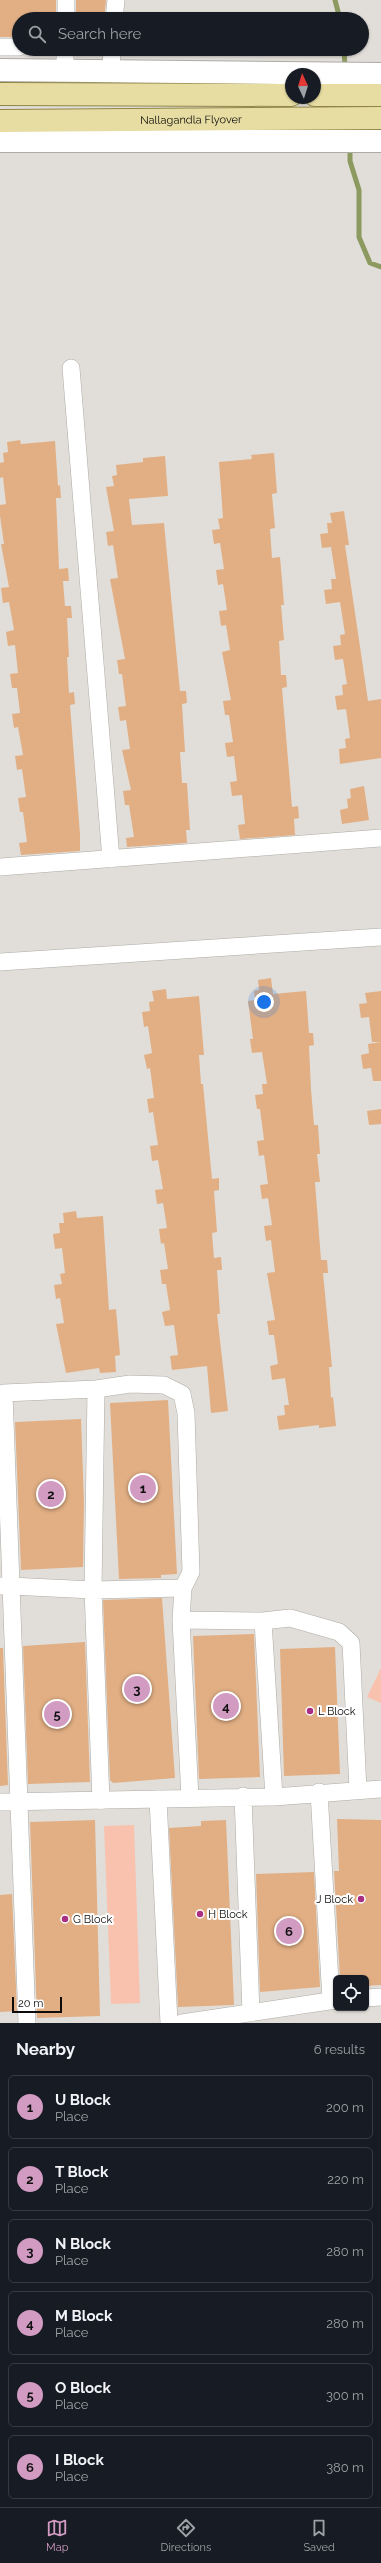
<!DOCTYPE html>
<html lang="en">
<head>
<meta charset="utf-8">
<style>
  body { margin:0; font-family:Raleway,sans-serif; background:#242831; color:#f1f3f6 }
  .controls { position:absolute; right:12px; bottom:12px; display:grid; overflow:hidden; border-radius:6px; box-shadow:0 1px 3px #0004 }
  .controls button { width:36px; height:36px; display:grid; place-items:center; padding:0; border:0; border-bottom:1px solid #363941; background:#171b24; color:#f1f3f6; font:20px sans-serif }
  .compass { position:absolute; left:285px; top:68px; width:36px; height:36px; border-radius:50%; background:#171b24; box-shadow:0 1px 3px #0004; rotate:356deg }
  .scale { position:absolute; left:12px; bottom:10px; width:50px; box-sizing:border-box; padding-left:4px; border:2px solid #0d0c0a; border-top:0; font-size:11px; line-height:14px; white-space:nowrap; color:#0d0c0a; -webkit-text-stroke:3px #fff; paint-order:stroke }
  .you { position:absolute; left:264px; top:1002px; width:14px; height:14px; margin:-10px; border:3px solid #fff; border-radius:50%; background:#1a73e8; box-shadow:0 0 0 6px #1a73e833 }
  .badge { display:grid; place-items:center; width:26px; height:26px; border-radius:50%; background:#d19bc2; color:#111; font-size:13px; font-weight:700 }
  .pin { position:absolute; translate:-50% -50%; border:2px solid #fff; box-shadow:0 1px 4px #0006 }
  .list { margin:0; padding:0; list-style:none }
  h2 { display:flex; justify-content:space-between; align-items:center; height:52px; margin:0; padding:0 16px; font-size:17px }
  h2 small { font-size:13px; font-weight:400; color:#9ea1a6 }
  .list li { display:grid; grid-template-columns:26px 1fr auto; gap:12px; align-items:center; box-sizing:border-box; height:64px; margin:0 8px 8px; padding:0 8px; border:1px solid #363941; border-radius:6px }
  .list b { display:block; font-size:15px; white-space:nowrap }
  .list p { margin:0; font-size:13px; white-space:nowrap; color:#9ea1a6 }
  .list em { font-size:13px; font-style:normal; color:#9ea1a6 }
  .icon { flex:none; width:22px; height:22px; fill:none; stroke:currentColor; stroke-width:2; stroke-linecap:round; stroke-linejoin:round }
  .map { position:relative; flex:none; width:381px; height:2023px; overflow:hidden }
  .search { position:absolute; background:#171b24; box-shadow:0 1px 3px #0004; left:12px; right:12px; top:12px; height:44px; display:flex; align-items:center; gap:10px; box-sizing:border-box; padding:0 14px; border-radius:22px; color:#9ea1a6; font-size:15px }
  .sheet { height:484px; background:#171b24 }
  nav { display:flex; justify-content:space-around; align-items:center; box-sizing:border-box; height:56px; border-top:1px solid #363941; background:#171b24; font-size:11px; color:#9ea1a6 }
  nav a { display:grid; justify-items:center; gap:2px }
  nav .on { color:#d19bc2 }
  .map>svg:first-child { display:block }
  .green { fill:#f9c2ae }
  .lines { fill:none; stroke-linecap:round; stroke-linejoin:round }
  .stream { stroke:#8c995f; stroke-width:5 }
  .building { fill:#e2af84 }
  .minor-casing { stroke:#aeaba6; stroke-width:18 }
  .tertiary-casing { stroke:#aeaba6; stroke-width:24 }
  .primary-casing { stroke:#908646; stroke-width:24 }
  .minor { stroke:#fff; stroke-width:17 }
  .tertiary { stroke:#fff; stroke-width:22 }
  .primary { stroke:#e7dda3; stroke-width:22 }
  .poi-dot { fill:#a92f83; stroke:#fff; stroke-width:1.5 }
  .labels { text-anchor:middle; dominant-baseline:central; stroke-width:4; stroke-linejoin:round; paint-order:stroke }
  .street-label { font-size:11px; fill:#0d0c0a; stroke:#fff }
  .poi-label { font-size:11px; fill:#0d0c0a; stroke:#fff; text-anchor:start }
</style>
</head>
<body>
<div class="map">
<svg width="381" height="2023" viewBox="0 0 381 2023">
  <rect width="100%" height="100%" fill="#e1ded9"/>
  <path class="green" d="M381 1668V1703L367 1697Z
    M134 1825 140 2003 111 2004 104 1826Z"/>
  <g class="lines">
    <path class="stream" d="M335 0 340 19
      M344 49 345 68
      M350 146V161L359 190V237L370 263 381 267"/>
  </g>
  <path class="building" d="M0 0H56V19H19V37H0Z
    M76 0H106L104 19H76Z
    M20 440 21 444 55 441 58 486 60 485 61 498H56L59 569 68 568 69 581H63L65 606H71L72 618H67L69 657H67L69 693 74 692 75 704 70 705 80 834V851L21 855 19 843 27 842 23 812H20L18 798 26 797 22 769 17 770 15 756 23 755 18 727 14 728 12 714 20 713 17 688H12L10 674 18 673 15 645 8 646 6 632 14 630 9 602 3 603 1 588 9 587 1 544H4L0 516V505L6 504 3 477 0 478V463L4 462 3 453 8 452 7 442Z
    M274 453 277 493 272 494 275 528 270 529 272 558 280 557 283 592 284 605H281L284 640 279 641 281 675H286L287 687 282 688 292 807 298 806 299 818 294 819 295 835 240 839 238 825 245 824 242 795 232 796 230 782 237 781 234 756 227 757 225 743 233 742 229 715H225L223 701 231 700 222 652 230 650 226 625 221 626 219 611 227 610 223 584 218 585 216 570 224 569 220 543 214 544 212 530 220 529 218 519 223 518 219 462 252 459 251 455Z
    M165 456 168 496 129 499 132 525 164 523 180 691H186L187 703 182 704 185 752H180L182 783H187L190 830H186L187 843 127 847 126 838 134 837 129 805H125L123 791 131 790 122 750 130 749 126 720 120 721 118 707 126 706 122 674H119L117 660 125 659 110 579 118 578 113 545 108 546 106 532 114 531 106 487 114 486 112 476 117 475 116 465 143 462V458Z
    M344 511 349 545H345L368 701 381 699V758L340 764 339 749 346 748 345 739 350 738 346 709 337 710 335 696 343 695 342 685 347 684 343 659 335 660 333 646 341 645 340 635 345 634 340 602 326 604 324 590 332 589 331 579H336L331 547 322 548 320 534 328 533 327 523H332L330 513Z
    M364 786 369 820 342 824 340 810 348 808 347 799 351 798 350 789Z
    M271 978 273 994 306 991 309 1033H313L314 1045 309 1046 311 1089 314 1125H318L320 1154H317L320 1182H315L321 1260H327L328 1273H323L332 1367H329L331 1398 333 1397 336 1426 319 1428V1425L279 1430 277 1416 285 1415 284 1405H289L285 1378 272 1380 270 1366 278 1364 274 1335H269L267 1321 275 1320 267 1273 275 1272 271 1240 266 1241 264 1226 272 1225 268 1198 262 1199 260 1185 268 1184 264 1155 259 1156 257 1141 264 1140 260 1109H257L255 1095 263 1094 262 1084H267L262 1052 252 1053 250 1039H253L248 1001 255 1000 254 991 259 990 258 980Z
    M166 989 167 999 199 996 204 1055H199L201 1084H203L212 1179 219 1178V1190L214 1191 217 1232 212 1233 214 1258 221 1257 222 1270H217L220 1314H217L228 1411 211 1413 207 1366 172 1370 170 1356 178 1355 174 1325 165 1326 162 1312 170 1310 166 1284H162L160 1270 168 1269 164 1243 161 1244 159 1229 167 1228 163 1203 157 1204 155 1190 163 1189 158 1160 152 1161 150 1146 158 1145 153 1112 149 1113 147 1099 154 1098 150 1068 147 1069 144 1055 152 1053 148 1026 144 1027 142 1012 150 1011 149 1002 154 1001 152 991Z
    M381 991V1042H372L369 1017 361 1018 359 1004 367 1003 365 993Z
    M381 1042V1081H373L371 1068 363 1069 361 1055 369 1053 368 1044Z
    M381 1109V1124L369 1125 367 1111Z
    M76 1211 77 1218 103 1216 109 1310 116 1309 120 1355 115 1356 116 1372 100 1373 99 1368 66 1373 56 1324 64 1323 60 1298 56 1299 54 1285 62 1284 60 1274 65 1273 62 1248 55 1249 53 1234 60 1233 59 1223H64L63 1213Z
    M168 1400 177 1574 161 1575V1578L119 1579 110 1403Z
    M81 1419 84 1502 83 1567 21 1570 15 1422Z
    M162 1598 175 1778 113 1783 110 1780 103 1600Z
    M254 1634 260 1777 199 1779 193 1636Z
    M85 1642 90 1782 28 1784 23 1646Z
    M335 1647 340 1774 284 1776 280 1649Z
    M0 1648H3L8 1785 0 1786Z
    M337 1819 381 1820V1985L366 1986V1978H340L334 1871H339Z
    M95 1820 100 2016 37 2018 30 1822Z
    M226 1820 234 2005 178 2007 169 1828 201 1826V1821Z
    M314 1872 320 1987 260 1992 256 1874Z
    M12 1894 17 2011 0 2012V1895Z"/>
  <g class="lines">
    <defs>
      <path id="minor" d="M66 19V0
        M114 19 116 0
        M0 47H19
        M65 71V49
        M111 71 112 49
        M71 368 111 859
        M0 867 381 838
        M0 962 381 937
        M96 1389 93 1590 101 1801
        M0 1586H10L93 1590 183 1588 191 1572 186 1413 182 1394 164 1385 130 1384 96 1389 4 1393 27 2023
        M183 1588 181 1620 190 1798
        M181 1620 263 1621 290 1618 339 1632 351 1643 358 1790
        M263 1621 274 1797
        M319 1792 331 2000
        M243 1796 251 2013
        M158 1799 169 2023
        M0 1802 274 1797 381 1789
        M366 1998 381 1997
        M182 2023 336 2000"/>
      <path id="tertiary" d="M0 70 381 74
        M0 141H381"/>
      <g id="primary">
        <path d="M0 94 291 95"/>
        <path d="M315 95H381"/>
        <path id="s1" d="M0 121 381 118"/>
      </g>
    </defs>
    <use href="#minor" class="minor-casing"/>
    <use href="#tertiary" class="tertiary-casing"/>
    <use href="#primary" class="primary-casing"/>
    <use href="#minor" class="minor"/>
    <use href="#tertiary" class="tertiary"/>
    <use href="#primary" class="primary"/>
  </g>
  <g class="poi-dot">
    <circle cx="310" cy="1711" r="4"/>
    <circle cx="361" cy="1899" r="4"/>
    <circle cx="200" cy="1914" r="4"/>
    <circle cx="65" cy="1919" r="4"/>
  </g>
  <g class="labels">
    <g class="street-label">
      <text stroke="none"><textPath href="#s1" startOffset="191">Nallagandla Flyover</textPath></text>
    </g>
    <g class="poi-label">
      <text x="318" y="1711">L Block</text>
      <text x="353" y="1899" text-anchor="end">J Block</text>
      <text x="208" y="1914">H Block</text>
      <text x="73" y="1919">G Block</text>
    </g>
  </g>
</svg>
<div class="controls">
<button><svg class="icon" aria-label="locate" viewBox="0 0 24 24"><circle cx="12" cy="12" r="6"/><path d="M12 2v4M12 18v4M2 12h4M18 12h4"/></svg></button>
</div>
<svg class="compass" viewBox="-18 -18 36 36"><path d="M0-13l5 13h-10z" fill="#e53935"/><path d="M0 13l5-13h-10z" fill="#9ea1a6"/></svg>
<div class="scale">20 m</div>
<div class="you"></div>
<div class="pin badge" style="left:143px;top:1488px">1</div>
<div class="pin badge" style="left:51px;top:1494px">2</div>
<div class="pin badge" style="left:137px;top:1689px">3</div>
<div class="pin badge" style="left:226px;top:1706px">4</div>
<div class="pin badge" style="left:57px;top:1714px">5</div>
<div class="pin badge" style="left:289px;top:1931px">6</div>
<div class="search"><svg class="icon" aria-label="search" viewBox="0 0 24 24"><circle cx="10" cy="10" r="6"/><path d="M15 15l6 6"/></svg>Search here</div>
</div>
<section class="sheet">
<h2>Nearby<small>6 results</small></h2>
<ul class="list">
<li><span class="badge">1</span><div><b>U Block</b><p>Place</p></div><em>200 m</em></li>
<li><span class="badge">2</span><div><b>T Block</b><p>Place</p></div><em>220 m</em></li>
<li><span class="badge">3</span><div><b>N Block</b><p>Place</p></div><em>280 m</em></li>
<li><span class="badge">4</span><div><b>M Block</b><p>Place</p></div><em>280 m</em></li>
<li><span class="badge">5</span><div><b>O Block</b><p>Place</p></div><em>300 m</em></li>
<li><span class="badge">6</span><div><b>I Block</b><p>Place</p></div><em>380 m</em></li>
</ul>
</section>
<nav>
<a class="on"><svg class="icon" aria-label="map" viewBox="0 0 24 24"><path d="M3 6l6-2 6 2 6-2v14l-6 2-6-2-6 2zM9 4v14M15 6v14"/></svg>Map</a>
<a><svg class="icon" aria-label="directions" viewBox="0 0 24 24"><path d="M12 3l9 9-9 9-9-9zM9 14v-3h6M13 9l2 2-2 2"/></svg>Directions</a>
<a><svg class="icon" aria-label="saved" viewBox="0 0 24 24"><path d="M7 4h10v16l-5-4-5 4z"/></svg>Saved</a>
</nav>
</body>
</html>
